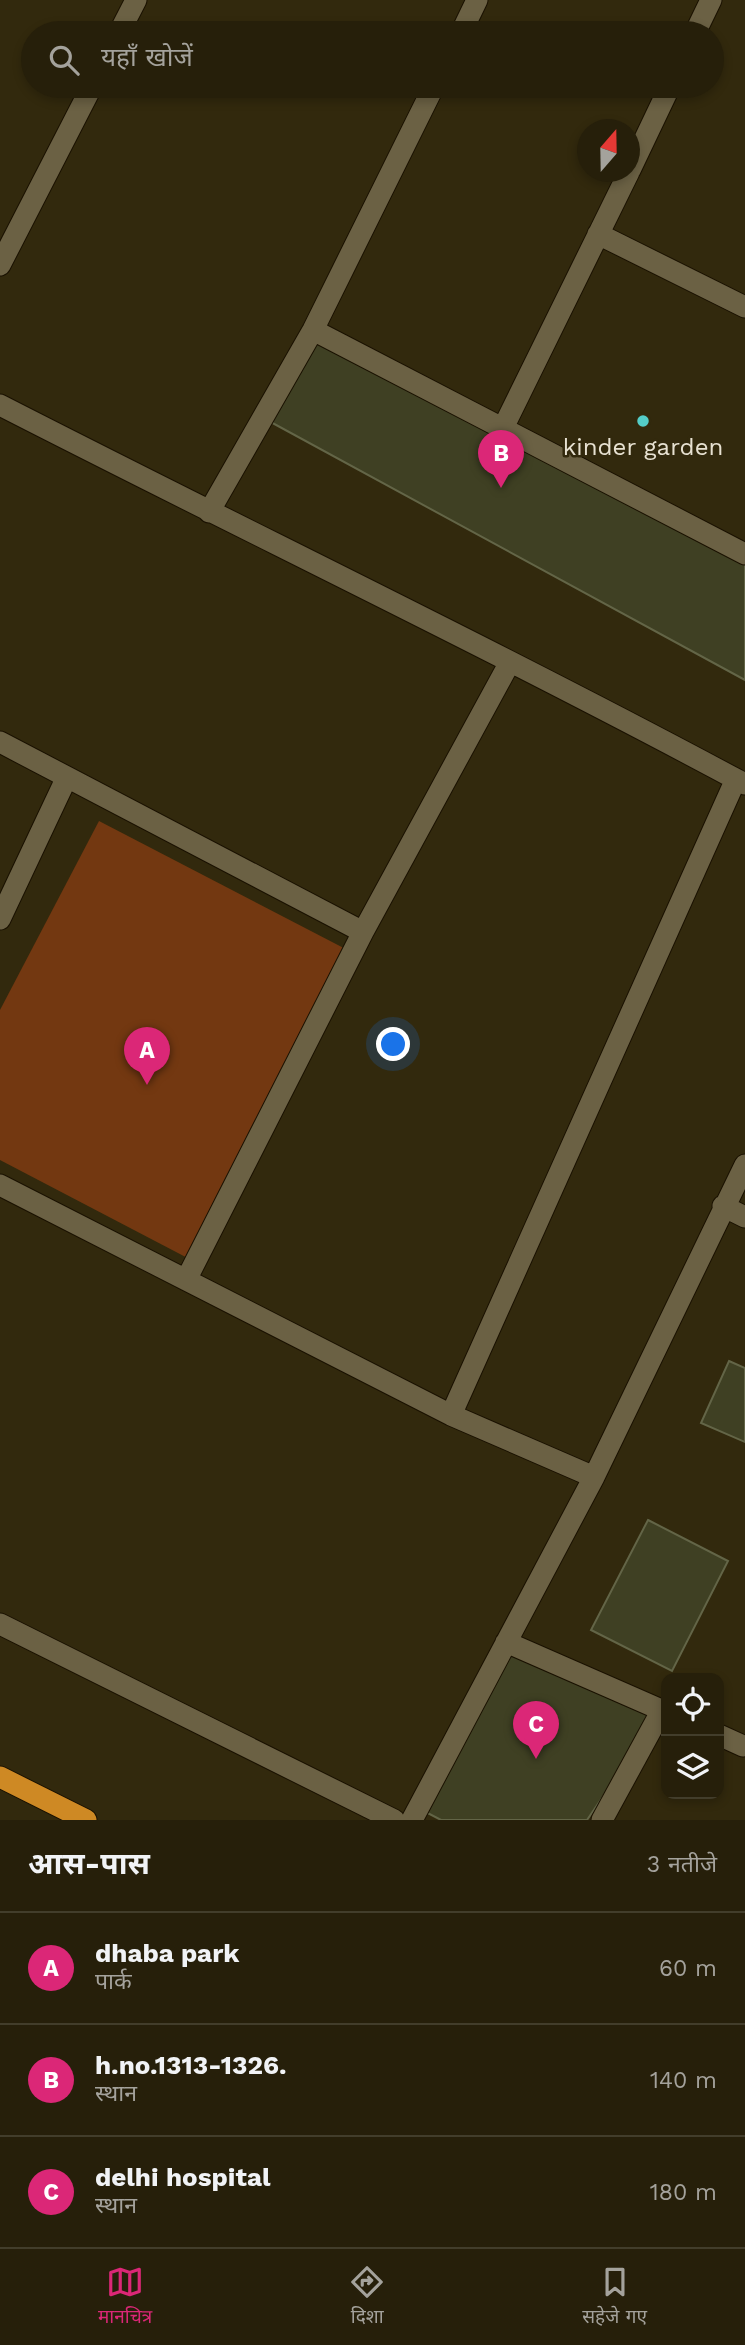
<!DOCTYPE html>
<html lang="hi">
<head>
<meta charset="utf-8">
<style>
  body { margin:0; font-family:"Work Sans","Noto Sans Devanagari",sans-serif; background:#322c18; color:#f1f3f6 }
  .controls { position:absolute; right:21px; bottom:21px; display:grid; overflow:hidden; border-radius:14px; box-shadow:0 4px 10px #0003 }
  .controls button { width:63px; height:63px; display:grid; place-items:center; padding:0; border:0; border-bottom:2px solid #423d2b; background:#261f0a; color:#f1f3f6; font:35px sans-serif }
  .compass { position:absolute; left:577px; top:119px; width:63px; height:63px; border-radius:50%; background:#261f0a; box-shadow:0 4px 10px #0003; rotate:20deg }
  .you { position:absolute; left:394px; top:1045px; width:24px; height:24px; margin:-18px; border:5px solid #fff; border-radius:50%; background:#1a73e8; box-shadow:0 0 0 10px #1a73e833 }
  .badge { display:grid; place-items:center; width:46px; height:46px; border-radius:50%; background:#db2777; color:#fff; font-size:23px; font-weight:700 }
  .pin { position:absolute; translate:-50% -58px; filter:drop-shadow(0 2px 4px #0008) }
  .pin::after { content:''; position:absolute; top:37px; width:24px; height:21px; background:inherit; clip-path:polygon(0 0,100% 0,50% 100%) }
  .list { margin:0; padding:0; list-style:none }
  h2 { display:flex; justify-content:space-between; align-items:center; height:91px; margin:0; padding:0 28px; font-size:30px }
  h2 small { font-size:23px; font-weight:400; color:#a4a29c }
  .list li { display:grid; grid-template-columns:46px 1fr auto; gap:21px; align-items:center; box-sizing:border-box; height:112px; padding:0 28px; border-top:2px solid #423d2b }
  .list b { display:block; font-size:26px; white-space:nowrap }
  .list p { margin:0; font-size:23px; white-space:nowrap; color:#a4a29c }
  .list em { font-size:23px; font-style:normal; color:#a4a29c }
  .icon { flex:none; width:38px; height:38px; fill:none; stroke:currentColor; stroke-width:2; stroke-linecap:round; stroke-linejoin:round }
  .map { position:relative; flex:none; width:745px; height:1820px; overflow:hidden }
  .search { position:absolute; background:#261f0a; box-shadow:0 4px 10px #0003; left:21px; right:21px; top:21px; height:77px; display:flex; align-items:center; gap:18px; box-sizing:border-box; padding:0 24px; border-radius:38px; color:#a4a29c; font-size:26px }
  .sheet { height:427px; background:#261f0a }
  nav { display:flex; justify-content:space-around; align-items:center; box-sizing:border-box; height:98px; border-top:2px solid #423d2b; background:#261f0a; font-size:19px; color:#a4a29c }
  nav a { display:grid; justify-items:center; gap:4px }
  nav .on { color:#db2777 }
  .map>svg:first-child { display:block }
  .green { fill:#733811 }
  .building { fill:#3f4023; stroke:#636547; stroke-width:2 }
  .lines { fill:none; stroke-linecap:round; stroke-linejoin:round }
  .minor-casing { stroke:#1a1100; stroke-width:23 }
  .highway-casing { stroke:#1a1100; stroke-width:23 }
  .minor { stroke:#6b6144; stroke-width:21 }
  .highway { stroke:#ce8924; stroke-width:21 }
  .poi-dot { fill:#54cdc8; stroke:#32290d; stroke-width:2.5 }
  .labels { text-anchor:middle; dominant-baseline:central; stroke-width:5; stroke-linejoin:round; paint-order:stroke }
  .poi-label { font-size:24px; fill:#e7e1d1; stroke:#32290d }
</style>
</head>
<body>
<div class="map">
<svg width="745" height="1820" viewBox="0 0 745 1820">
  <rect width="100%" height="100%" fill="#32290d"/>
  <path class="green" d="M99 821 361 957 199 1264 0 1160V1010Z"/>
  <path class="building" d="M314 337 745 556V680L267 420Z
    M729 1361 745 1368V1442L701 1423Z
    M648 1520 728 1561 672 1671 591 1630Z
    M506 1642 662 1710 587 1820H441L418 1808Z"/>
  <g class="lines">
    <defs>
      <path id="minor" d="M119 33 136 0
        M461 33 477 0
        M695 33 711 0
        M630 170 670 86
        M598 234 745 307
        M0 265 92 86
        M313 330 745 554
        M0 405C248 532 499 652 745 784
        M503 428 629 172
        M209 512 313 330 434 86
        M0 742 363 932
        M0 919 66 779
        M0 1185 451 1415 594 1477
        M723 1206 745 1217
        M186 1280 363 932 510 662
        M451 1415 736 779
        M0 1624 394 1820
        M506 1642 666 1712
        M719 1735 743 1746
        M412 1820 594 1477 745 1165
        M602 1820 662 1710"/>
      <path id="highway" d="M0 1777 86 1820"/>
    </defs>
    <use href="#minor" class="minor-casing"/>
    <use href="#highway" class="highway-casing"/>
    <use href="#minor" class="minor"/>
    <use href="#highway" class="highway"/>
  </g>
  <circle class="poi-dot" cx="643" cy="421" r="7"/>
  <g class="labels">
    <g class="poi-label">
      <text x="643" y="447">kinder garden</text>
    </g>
  </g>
</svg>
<div class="controls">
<button><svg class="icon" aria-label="locate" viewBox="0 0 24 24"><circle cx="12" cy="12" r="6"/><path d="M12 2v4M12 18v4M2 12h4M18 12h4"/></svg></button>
<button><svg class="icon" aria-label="layers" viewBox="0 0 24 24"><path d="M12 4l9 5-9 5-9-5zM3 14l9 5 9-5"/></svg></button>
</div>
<svg class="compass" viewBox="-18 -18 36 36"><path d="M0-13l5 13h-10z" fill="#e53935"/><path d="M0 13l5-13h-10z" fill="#a4a29c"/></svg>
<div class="you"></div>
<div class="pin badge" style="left:147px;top:1085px">A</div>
<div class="pin badge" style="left:501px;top:488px">B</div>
<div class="pin badge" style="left:536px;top:1759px">C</div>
<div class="search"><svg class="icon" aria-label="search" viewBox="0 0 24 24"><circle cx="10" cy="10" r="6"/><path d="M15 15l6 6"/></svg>यहाँ खोजें</div>
</div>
<section class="sheet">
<h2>आस-पास<small>3 नतीजे</small></h2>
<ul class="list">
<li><span class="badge">A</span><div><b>dhaba park</b><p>पार्क</p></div><em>60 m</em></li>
<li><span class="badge">B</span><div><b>h.no.1313-1326.</b><p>स्थान</p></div><em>140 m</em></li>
<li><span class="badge">C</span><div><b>delhi hospital</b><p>स्थान</p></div><em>180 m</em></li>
</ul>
</section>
<nav>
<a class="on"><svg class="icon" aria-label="map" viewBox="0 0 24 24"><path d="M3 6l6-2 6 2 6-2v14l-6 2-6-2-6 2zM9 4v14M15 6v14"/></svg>मानचित्र</a>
<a><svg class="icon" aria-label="directions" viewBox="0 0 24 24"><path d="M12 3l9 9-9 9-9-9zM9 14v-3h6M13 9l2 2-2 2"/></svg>दिशा</a>
<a><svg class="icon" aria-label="saved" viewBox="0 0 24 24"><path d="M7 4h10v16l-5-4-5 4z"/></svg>सहेजे गए</a>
</nav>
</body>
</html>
